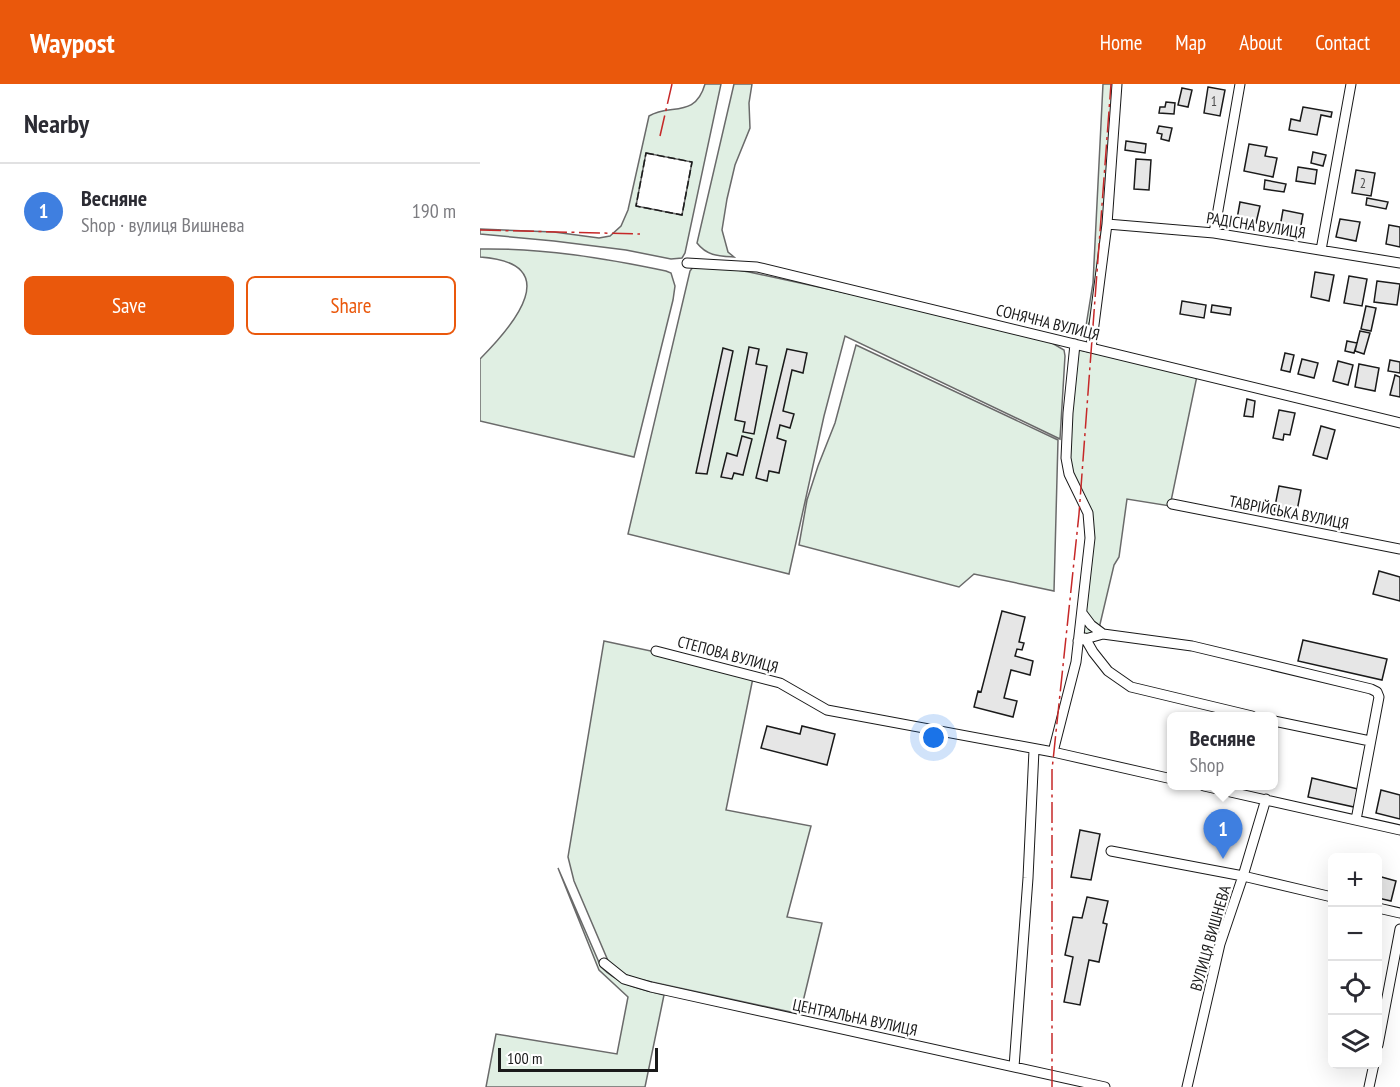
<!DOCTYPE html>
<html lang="en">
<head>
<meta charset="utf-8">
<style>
  body { margin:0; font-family:"PT Sans Narrow",sans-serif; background:#f2f2f3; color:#2b2b33 }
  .controls { position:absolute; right:18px; bottom:18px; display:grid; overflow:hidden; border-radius:9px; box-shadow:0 6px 24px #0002 }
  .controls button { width:54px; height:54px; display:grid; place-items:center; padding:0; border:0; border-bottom:2px solid #e1e1e2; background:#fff; color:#2b2b33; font:30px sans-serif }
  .scale { position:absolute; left:18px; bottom:15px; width:160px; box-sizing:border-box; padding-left:6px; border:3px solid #1a1a1a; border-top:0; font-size:16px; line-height:21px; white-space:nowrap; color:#1a1a1a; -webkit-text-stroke:4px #fff; paint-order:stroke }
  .you { position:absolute; left:454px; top:654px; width:21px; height:21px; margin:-15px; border:4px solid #fff; border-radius:50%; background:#1a73e8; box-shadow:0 0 0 9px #1a73e833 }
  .badge { display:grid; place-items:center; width:39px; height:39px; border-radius:50%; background:#ea580c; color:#fff; font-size:20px; font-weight:700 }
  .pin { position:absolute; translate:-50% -50px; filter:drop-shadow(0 2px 3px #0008) }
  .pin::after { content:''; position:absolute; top:32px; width:21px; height:18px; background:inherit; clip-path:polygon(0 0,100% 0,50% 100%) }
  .popup { position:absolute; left:687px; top:628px; width:111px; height:78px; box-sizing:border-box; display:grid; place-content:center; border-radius:9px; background:#fff; filter:drop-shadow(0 2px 4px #0005); font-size:20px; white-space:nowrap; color:#7c7c81 }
  .popup b { font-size:22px; color:#2b2b33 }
  .popup::after { content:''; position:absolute; left:50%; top:100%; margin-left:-12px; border:12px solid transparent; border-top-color:#fff }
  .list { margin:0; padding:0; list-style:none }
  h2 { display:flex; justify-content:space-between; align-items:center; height:78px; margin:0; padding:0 24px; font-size:26px }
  h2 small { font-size:20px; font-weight:400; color:#7c7c81 }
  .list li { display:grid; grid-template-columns:39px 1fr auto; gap:18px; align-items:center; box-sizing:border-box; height:96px; padding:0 24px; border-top:2px solid #e1e1e2 }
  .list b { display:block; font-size:22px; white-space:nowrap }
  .list p { margin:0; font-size:20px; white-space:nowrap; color:#7c7c81 }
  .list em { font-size:20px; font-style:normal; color:#7c7c81 }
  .actions { display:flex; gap:12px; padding:18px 24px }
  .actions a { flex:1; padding:14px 0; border:2px solid #ea580c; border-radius:9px; text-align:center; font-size:21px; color:#ea580c }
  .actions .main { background:#ea580c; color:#fff }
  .icon { flex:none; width:33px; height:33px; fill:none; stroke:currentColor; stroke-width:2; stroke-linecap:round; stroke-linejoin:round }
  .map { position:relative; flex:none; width:920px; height:1003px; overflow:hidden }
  header { display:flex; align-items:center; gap:36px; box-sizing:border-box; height:84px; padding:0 30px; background:#ea580c; color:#fff }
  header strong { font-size:28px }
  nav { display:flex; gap:33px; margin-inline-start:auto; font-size:21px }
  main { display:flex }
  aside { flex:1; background:#fff }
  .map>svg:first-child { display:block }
  .green { fill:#e0efe3; stroke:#6a6a6a; stroke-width:1.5; fill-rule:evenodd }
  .building { fill:#e6e6e6; stroke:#1a1a1a; stroke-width:1.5 }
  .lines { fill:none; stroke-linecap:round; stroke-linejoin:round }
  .minor-casing { stroke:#1a1a1a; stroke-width:11 }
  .minor { stroke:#fff; stroke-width:9 }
  .fence { stroke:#1a1a1a; stroke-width:1.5; stroke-dasharray:8 3; stroke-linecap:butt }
  .power { stroke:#c62828; stroke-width:1.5; stroke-dasharray:21 4.5 3 4.5; stroke-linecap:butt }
  .labels { text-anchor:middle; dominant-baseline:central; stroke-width:4.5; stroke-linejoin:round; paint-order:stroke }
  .number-label { font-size:14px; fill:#4d4d4d }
  .street-label { font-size:16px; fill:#1a1a1a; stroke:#fff }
</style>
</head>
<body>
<header>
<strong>Waypost</strong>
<nav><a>Home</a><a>Map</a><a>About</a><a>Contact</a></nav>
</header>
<main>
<aside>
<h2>Nearby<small></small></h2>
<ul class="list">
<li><span class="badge" style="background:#3f7fe0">1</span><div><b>Весняне</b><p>Shop · вулиця Вишнева</p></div><em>190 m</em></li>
</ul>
<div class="actions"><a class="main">Save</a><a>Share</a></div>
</aside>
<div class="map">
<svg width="920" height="1003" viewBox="0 0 920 1003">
  <rect width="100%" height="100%" fill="#fff"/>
  <path class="green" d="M225 0H241L205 169 202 174 191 175 146 166 74 157 0 150V145L74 148 119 154 130 152 141 142 148 126 169 32C190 19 215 35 225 0ZM166 69 212 78 202 131 156 122Z
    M254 0H272L269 19 270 44 255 81 247 115 242 146 248 168 254 173C239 172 227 172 217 159Z
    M623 0H634L624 126 613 223 610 237 605 248 613 199Z
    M0 165C63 164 124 174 186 187L191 189 195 202 193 216 154 373 0 337V275C34 241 86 179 0 173Z
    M213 183 246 184 269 188 472 232 572 259 584 266 585 272 580 355 365 252 344 332 309 490 148 450 210 187Z
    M376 261 578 356 574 507 494 490 479 503 319 461 327 416 338 382 355 339Z
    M600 266 717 292 690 422 647 415 639 473 634 481 617 553H603L611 439 587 375 598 268Z
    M124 557 274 589 246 726 331 742 307 833 342 839 320 930 158 895 146 891 129 879 94 797 88 773Z
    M78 784 121 883C139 901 161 905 184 911L165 1003H6L16 950 137 970 148 913 119 886Z"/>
  <path class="building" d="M728 3 745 6 740 32 724 29Z
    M702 4 712 6 708 23 698 21Z
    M686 18 695 19 694 30 679 29 680 23H685Z
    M823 23 852 28 851 33 841 31 837 51 809 46 811 35 820 37Z
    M679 42 692 44 689 57 681 55 682 50 677 49Z
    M646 57 666 60 665 69 645 66Z
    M769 60 787 63 785 72 797 74 793 93 764 87Z
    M833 68 846 71 843 82 831 79Z
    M656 75 671 76 669 106 654 105Z
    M818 83 837 86 835 100 816 97Z
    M876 86 895 89 891 112 872 109Z
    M785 96 806 100 804 108 784 105Z
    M887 114 908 118 906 125 886 121Z
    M760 118 780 122 776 139 757 135Z
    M803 126 823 130 820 147 800 143Z
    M860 135 880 138 876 157 856 153Z
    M909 141 920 143V163L906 160Z
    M835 188 854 191 849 217 831 213Z
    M869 192 887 195 882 222 864 219Z
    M897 197 920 200 917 221 894 218Z
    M702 217 726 221 724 234 700 230Z
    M732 221 751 224 750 231 731 228Z
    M886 222 896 224 891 247 881 245Z
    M880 247 890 249 884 270 875 267Z
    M867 257 877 259 874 269 865 267Z
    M269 263 279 265 276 280 287 282 274 350 263 348 265 338 255 336Z
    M243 264 253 267 227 390 216 389Z
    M307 265 327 269 323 289 312 286 303 327 314 330 310 344 300 341 297 354 306 357 299 389 289 387 287 397 276 394Z
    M805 269 814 271 810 288 801 286Z
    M822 275 838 279 834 294 818 290Z
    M910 276 920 278V289L908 287Z
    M858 277 873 281 868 301 853 297Z
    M879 280 899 284 895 307 875 303Z
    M915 291 920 293V313L910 311Z
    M767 315 775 317 773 333 764 332Z
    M799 326 815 329 810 351 804 350 803 356 793 354Z
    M841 342 855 346 847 375 833 371Z
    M262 352 272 355 263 391 254 389 252 395 241 393 247 369 257 372Z
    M799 402 821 406 816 432 794 427Z
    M899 487 920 493V517L893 510Z
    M522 527 545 533 539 558 544 559 542 566 537 565 535 572 553 577 550 591 531 586 524 614 537 617 533 633 494 623 498 607 501 608Z
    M823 556 907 575 902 596 818 577Z
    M287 642 320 650 322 642 355 650 347 681 281 664Z
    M832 694 878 705 874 723 828 713Z
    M901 706 920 711V735L896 729Z
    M600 746 620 750 611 796 591 793Z
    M898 792 916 797 911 817 898 814Z
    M607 813 628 817 623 839 627 840 619 878 609 876 600 921 584 918 593 873 585 871 593 833 602 834Z"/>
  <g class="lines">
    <defs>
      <path id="minor" d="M627 140 734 149 920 179
        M734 149 760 0
        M841 166 871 0
        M207 179 277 183 920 339
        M611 264 627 140 637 0
        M692 420 920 465
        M602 529 611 541 623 550
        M605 554 613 568 628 587 651 603 772 632
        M598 557 623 550 712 562 891 605 897 608 899 613 876 736
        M176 567 300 599 347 626 573 668 692 695
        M794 637 890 657
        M573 668 596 578 610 454 608 429 589 390 586 374 588 329 595 260
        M724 702 920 746
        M631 767 763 792 852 813
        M898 824 920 829
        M124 879 144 895 171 903 625 1003
        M898 961 920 845
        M534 983 548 794 554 666
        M707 1003 740 860 763 792 786 715
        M889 1003 894 980"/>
    </defs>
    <use href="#minor" class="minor-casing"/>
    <use href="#minor" class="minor"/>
    <path class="fence" d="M166 69 212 78 202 131 156 122Z"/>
    <path class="power" d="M180 52 192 0
      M0 146 160 150
      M572 1003V686L599 430 631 0"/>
  </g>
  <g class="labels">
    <g class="number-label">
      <text x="734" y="17">1</text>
      <text x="883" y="99">2</text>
    </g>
    <g class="street-label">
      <text transform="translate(776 141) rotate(9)">РАДІСНА ВУЛИЦЯ</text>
      <text transform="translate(568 238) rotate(14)">СОНЯЧНА ВУЛИЦЯ</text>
      <text transform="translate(809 428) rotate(11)">ТАВРІЙСЬКА ВУЛИЦЯ</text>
      <text transform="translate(248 570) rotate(15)">СТЕПОВА ВУЛИЦЯ</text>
      <text transform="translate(730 854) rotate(-74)">ВУЛИЦЯ ВИШНЕВА</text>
      <text transform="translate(375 933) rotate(12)">ЦЕНТРАЛЬНА ВУЛИЦЯ</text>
    </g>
  </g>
</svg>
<div class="controls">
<button>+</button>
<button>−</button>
<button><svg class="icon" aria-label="locate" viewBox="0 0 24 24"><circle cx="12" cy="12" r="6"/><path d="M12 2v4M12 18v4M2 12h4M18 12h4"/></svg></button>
<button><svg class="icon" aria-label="layers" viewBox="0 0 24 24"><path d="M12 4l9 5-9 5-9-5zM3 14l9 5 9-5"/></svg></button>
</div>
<div class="scale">100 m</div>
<div class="you"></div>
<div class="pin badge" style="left:743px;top:775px;background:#3f7fe0">1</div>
<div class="popup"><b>Весняне</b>Shop</div>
</div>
</main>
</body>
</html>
